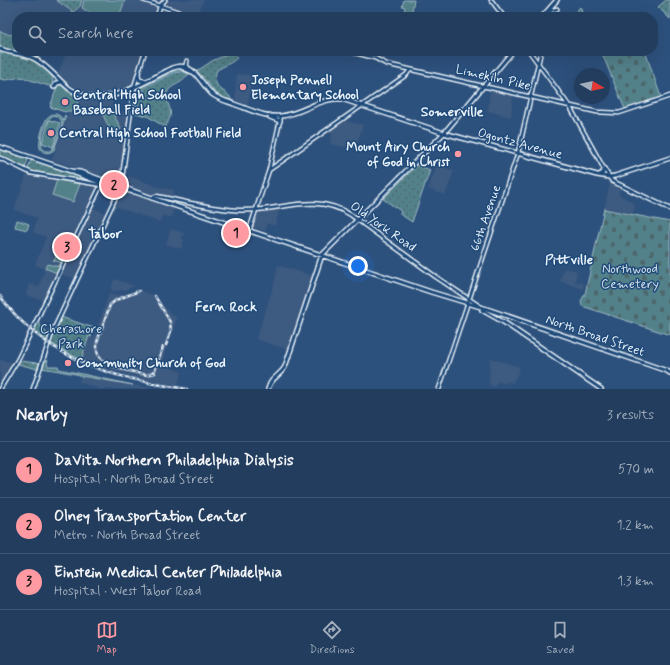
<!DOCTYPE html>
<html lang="en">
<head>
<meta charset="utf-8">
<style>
  body { margin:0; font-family:Mynerve,sans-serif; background:#2e4867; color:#f1f3f6 }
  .compass { position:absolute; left:574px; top:68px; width:36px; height:36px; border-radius:50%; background:#223d5e; box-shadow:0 4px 16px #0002; rotate:99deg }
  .you { position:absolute; left:358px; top:266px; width:14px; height:14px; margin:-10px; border:3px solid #fff; border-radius:50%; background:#1a73e8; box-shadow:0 0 0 6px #1a73e833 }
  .badge { display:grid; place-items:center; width:26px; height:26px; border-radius:50%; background:#ff9aa2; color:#111; font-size:13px; font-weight:700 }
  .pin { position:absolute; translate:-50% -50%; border:2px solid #fff; box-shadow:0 1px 4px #0006 }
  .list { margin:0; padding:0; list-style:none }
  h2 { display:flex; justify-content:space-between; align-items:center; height:52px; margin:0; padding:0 16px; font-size:17px }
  h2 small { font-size:13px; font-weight:400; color:#a2aebc }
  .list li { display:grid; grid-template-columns:26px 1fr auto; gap:12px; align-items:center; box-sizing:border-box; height:56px; padding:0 16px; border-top:1px solid #3f5673 }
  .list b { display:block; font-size:15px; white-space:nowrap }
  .list p { margin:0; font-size:13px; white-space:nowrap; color:#a2aebc }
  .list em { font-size:13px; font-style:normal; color:#a2aebc }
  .icon { flex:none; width:22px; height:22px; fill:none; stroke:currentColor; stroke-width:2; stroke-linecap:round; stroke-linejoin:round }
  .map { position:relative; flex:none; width:670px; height:389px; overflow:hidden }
  .search { position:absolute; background:#223d5e; box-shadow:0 4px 16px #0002; left:12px; right:12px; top:12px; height:44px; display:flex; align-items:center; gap:10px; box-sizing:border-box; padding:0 14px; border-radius:16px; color:#a2aebc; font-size:15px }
  .sheet { height:220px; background:#223d5e }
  nav { display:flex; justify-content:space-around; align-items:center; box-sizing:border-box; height:56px; border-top:1px solid #3f5673; background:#223d5e; font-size:11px; color:#a2aebc }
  nav a { display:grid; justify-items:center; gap:2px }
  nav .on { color:#ff9aa2 }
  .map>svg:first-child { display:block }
  .built { fill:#3e5a80 }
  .grass { fill:#52818a; stroke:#9db9c1; fill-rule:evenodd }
  .forest { fill:url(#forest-crowns); stroke:#9db9c1 }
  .cemetery { fill:url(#cemetery-stones); stroke:#9db9c1 }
  .park { fill:url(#park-dots); stroke:#9db9c1 }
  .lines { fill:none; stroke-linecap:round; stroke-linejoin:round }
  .stream { stroke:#84a8c3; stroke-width:1 }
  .secondary-casing { stroke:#e8f1f8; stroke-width:5.5 }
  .primary-casing { stroke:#e8f1f8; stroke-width:6 }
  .secondary { stroke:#1f4a7a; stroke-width:2.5 }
  .primary { stroke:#1f4a7a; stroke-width:3 }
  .rail-casing { stroke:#e8f1f8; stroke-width:2.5 }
  .rail { stroke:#1f4a7a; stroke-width:1; stroke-dasharray:3; stroke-linecap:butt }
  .poi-dot { fill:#ff9aa2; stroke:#1f4a7a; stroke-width:1.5 }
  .labels { text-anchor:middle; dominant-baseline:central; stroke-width:3; stroke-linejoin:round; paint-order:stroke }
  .street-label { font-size:13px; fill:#e8f1f8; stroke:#1f4a7a }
  .poi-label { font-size:13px; font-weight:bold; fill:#e8f1f8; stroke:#1f4a7a; text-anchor:start }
  .park-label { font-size:13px; fill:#d2e0e8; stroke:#1f4a7a }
  .neighbourhood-label { font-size:14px; font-weight:bold; fill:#e8f1f8; stroke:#1f4a7a }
</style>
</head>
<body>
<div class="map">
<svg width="670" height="389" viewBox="0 0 670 389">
  <defs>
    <pattern id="forest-crowns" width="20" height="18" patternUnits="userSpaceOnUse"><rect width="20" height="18" fill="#52818a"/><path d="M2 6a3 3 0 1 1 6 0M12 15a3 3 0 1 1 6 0" fill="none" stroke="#4d676d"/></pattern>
    <pattern id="cemetery-stones" width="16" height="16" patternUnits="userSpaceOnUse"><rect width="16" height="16" fill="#52818a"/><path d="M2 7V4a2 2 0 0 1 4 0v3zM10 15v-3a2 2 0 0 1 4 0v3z" fill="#4d676d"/></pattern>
    <pattern id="park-dots" width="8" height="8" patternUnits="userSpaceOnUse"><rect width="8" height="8" fill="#52818a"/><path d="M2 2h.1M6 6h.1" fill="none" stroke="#4d676d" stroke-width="1.8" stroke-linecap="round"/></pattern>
  </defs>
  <rect width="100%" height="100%" fill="#2d517d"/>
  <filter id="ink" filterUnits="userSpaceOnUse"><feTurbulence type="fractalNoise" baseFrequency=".025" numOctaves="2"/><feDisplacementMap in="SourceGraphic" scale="8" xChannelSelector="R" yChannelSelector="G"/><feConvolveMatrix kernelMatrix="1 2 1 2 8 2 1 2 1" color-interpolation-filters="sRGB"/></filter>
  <g filter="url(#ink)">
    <path class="built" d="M0 0H56L73 12 80 6 82 0H204L196 16 159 3 154 17H17V33L10 35 0 31Z
      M67 51H143L132 85 104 95 85 92 74 87 58 74Z
      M237 74 252 75 248 105 237 101 235 99Z
      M490 90 513 96 511 117 488 111Z
      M81 98 87 100H111L115 110 128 112 120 182 52 160 69 111 73 110Z
      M343 120 363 125 355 149 330 144 332 134 325 132Z
      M437 165 454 171 445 195 428 189Z
      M27 173 32 176 98 187 90 206 107 214 76 279 57 273 45 301 26 295 29 284 39 287 45 269 35 265 46 237 33 232 37 218 14 210Z
      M129 176 158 187 174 190 172 198 174 209 171 218 163 215 159 222 114 206 125 179Z
      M610 183 621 188 618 194 635 204 633 215 604 209Z
      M280 208 275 226 267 223 265 231 252 227 257 213Z
      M171 229 184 233 182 239 184 240 181 249 166 244Z
      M278 265 313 276 288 350 256 339 274 284Z
      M564 268 577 271 575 281 584 284 583 289 560 281Z
      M114 279 135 286 124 290 114 291 111 290Z
      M139 290 155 296 170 313 177 318 161 364 182 372 177 386 156 382 92 366 81 360 89 336 94 337 109 294 121 295Z
      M490 358 520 367 516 378H514L513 383 507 381 506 384 497 381 495 387 489 385Z
      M0 360 14 363 0 386Z
      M81 376 133 385 157 389H100L79 382Z"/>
    <path class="grass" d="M84 0H125L119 17C100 17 98 18 82 8Z
      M404 0H414L411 17 403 16 405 7 402 6Z
      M580 7 584 17H572V16Z
      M58 84H60L67 91 81 98 72 111H67L65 112 50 107Z
      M112 111 121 129 112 134 103 115Z
      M56 114 60 116 63 120 65 115 66 116 54 150C49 154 43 154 40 148 38 142 44 119 49 116 52 114 53 114 56 114ZM52 116 58 117 61 120 62 124 54 147 50 151H46L43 149C38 142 46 121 52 116Z
      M49 120 60 123 53 147 42 143Z
      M57 180 80 184 73 202 52 195Z
      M17 220 29 224 27 230 15 227Z
      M47 264 56 266 57 267 58 265 61 266 57 273 45 268Z"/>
    <path class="forest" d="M37 321 49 336 47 341 33 329Z
      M48 360 47 363 48 366H58L59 369 133 385 81 376 76 374 42 368 45 361Z
      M20 361 37 363 38 362 39 363 37 369 18 364Z"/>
    <path class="cemetery" d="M601 51H645L661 97 626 109 624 107Z
      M604 209 670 222V335L582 306 581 301 585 294Z"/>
    <path class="park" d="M56 0H82L80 6 73 12Z
      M666 0H670V19L658 7Z
      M0 31 10 35 17 33V51H44L38 58C26 52 12 52 0 47Z
      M0 51C8 55 17 55 25 57 37 60 46 69 53 78L52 87 21 77 6 80 0 79Z
      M232 52 237 58 232 62 217 70C209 92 232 90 231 101L216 94 203 77 197 71 212 61Z
      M175 71H182L189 74C187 76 185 79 182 81 177 85 170 86 167 93 163 104 178 108 165 127L147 116 135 113 137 89Z
      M0 150 28 159 25 168 0 156Z
      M31 160 89 180 85 181 34 172 28 169Z
      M417 165 430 170 412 222 400 214 401 211 383 199Z
      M59 246 69 249 62 263 53 260 55 259Z
      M61 317 94 328 91 337 89 336 81 360 50 343Z"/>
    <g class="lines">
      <path class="stream" d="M184 72 187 74
        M139 97 142 98 144 94V89L148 86 174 73 181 72"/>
      <defs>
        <path id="secondary" d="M143 0 194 17
          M491 0 504 17
          M550 11 557 9
          M157 17 160 6 165 0
          M548 17 551 7
          M348 51 375 58 386 64 597 112 619 113 670 96
          M529 51 570 107 603 167 612 181 670 209
          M0 158 31 173 113 187
          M269 170 406 75 410 70
          M152 198 156 196C182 201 208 208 235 210 275 214 313 190 351 215L436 277 481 307
          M249 231 269 170 281 116
          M0 389 18 359 101 185
          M33 389 52 333 121 186 134 87 145 51
          M439 389 518 153 541 51"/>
        <path id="primary" d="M542 17 557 0
          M0 49C12 54 24 53 35 59 49 67 58 80 70 89 104 112 142 82 173 68 193 60 200 83 212 94 218 99 226 101 234 104 249 109 265 118 281 116 303 114 320 97 342 99L444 133 597 175 609 177 615 176 670 158
          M187 61 186 65 188 68
          M181 67 192 72
          M138 74 139 80 144 81
          M54 87 57 83 62 82
          M125 92 131 94 133 100
          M270 117 280 121
          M0 147 71 171 80 172 155 199 431 292 484 308 667 371 670 373
          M75 173 102 183 134 192
          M599 175 603 173 604 169
          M482 310 505 323 601 389
          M268 389C271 377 279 377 285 367L322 255 444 133 513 51"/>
      </defs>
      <use href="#secondary" class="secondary-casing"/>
      <use href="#primary" class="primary-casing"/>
      <use href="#secondary" class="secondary"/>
      <use href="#primary" class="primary"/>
      <defs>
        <path id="rail" d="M139 291 116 300 110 305 97 342V351L99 357 105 362 121 369 147 375 155 373
          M0 296C35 345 90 372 148 382
          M155 296 170 322 171 331 166 345
          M150 374 155 370 163 347
          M149 383 187 389"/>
      </defs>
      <use href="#rail" class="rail-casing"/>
      <use href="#rail" class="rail"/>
    </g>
  </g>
  <g class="poi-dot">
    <circle cx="243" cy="87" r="4"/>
    <circle cx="65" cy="102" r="4"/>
    <circle cx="51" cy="133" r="4"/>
    <circle cx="458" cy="154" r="4"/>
    <circle cx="68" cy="363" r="4"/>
  </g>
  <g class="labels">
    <g class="street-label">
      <text transform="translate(493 78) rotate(13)">Limekiln Pike</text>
      <text transform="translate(520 144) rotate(15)">Ogontz Avenue</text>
      <text transform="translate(486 218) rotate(-71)">66th Avenue</text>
      <text transform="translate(383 227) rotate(35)">Old York Road</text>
      <text transform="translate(595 336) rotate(19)">North Broad Street</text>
    </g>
    <g class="poi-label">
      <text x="251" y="80">Joseph Pennell<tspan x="251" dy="15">Elementary School</tspan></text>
      <text x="73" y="95">Central High School<tspan x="73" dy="15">Baseball Field</tspan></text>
      <text x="59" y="133">Central High School Football Field</text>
      <text x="450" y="147" text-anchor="end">Mount Airy Church<tspan x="450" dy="15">of God in Christ</tspan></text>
      <text x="76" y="363">Community Church of God</text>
    </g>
    <g class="park-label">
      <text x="630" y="269">Northwood<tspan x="630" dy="15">Cemetery</tspan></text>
      <text x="71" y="329">Cherashore<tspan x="71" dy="15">Park</tspan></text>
    </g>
    <g class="neighbourhood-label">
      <text x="452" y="112">Somerville</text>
      <text x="105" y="234">Tabor</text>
      <text x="569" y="260">Pittville</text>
      <text x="226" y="307">Fern Rock</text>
    </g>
  </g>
</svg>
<svg class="compass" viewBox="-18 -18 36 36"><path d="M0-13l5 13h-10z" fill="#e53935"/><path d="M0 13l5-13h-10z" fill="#a2aebc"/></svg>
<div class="you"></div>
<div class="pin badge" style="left:236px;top:233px">1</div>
<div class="pin badge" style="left:114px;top:185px">2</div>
<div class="pin badge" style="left:67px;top:247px">3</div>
<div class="search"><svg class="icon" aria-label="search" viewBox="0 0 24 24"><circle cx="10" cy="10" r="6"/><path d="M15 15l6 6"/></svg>Search here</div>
</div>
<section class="sheet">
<h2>Nearby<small>3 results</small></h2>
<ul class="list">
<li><span class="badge">1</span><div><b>DaVita Northern Philadelphia Dialysis</b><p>Hospital · North Broad Street</p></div><em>570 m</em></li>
<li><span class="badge">2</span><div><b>Olney Transportation Center</b><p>Metro · North Broad Street</p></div><em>1.2 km</em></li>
<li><span class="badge">3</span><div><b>Einstein Medical Center Philadelphia</b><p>Hospital · West Tabor Road</p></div><em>1.3 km</em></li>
</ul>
</section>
<nav>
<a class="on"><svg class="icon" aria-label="map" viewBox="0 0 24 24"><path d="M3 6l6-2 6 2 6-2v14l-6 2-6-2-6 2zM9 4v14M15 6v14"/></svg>Map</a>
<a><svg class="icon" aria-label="directions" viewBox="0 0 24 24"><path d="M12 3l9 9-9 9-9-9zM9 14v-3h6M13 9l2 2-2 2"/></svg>Directions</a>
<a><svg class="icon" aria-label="saved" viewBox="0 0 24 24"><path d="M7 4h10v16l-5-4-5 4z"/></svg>Saved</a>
</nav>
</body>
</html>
